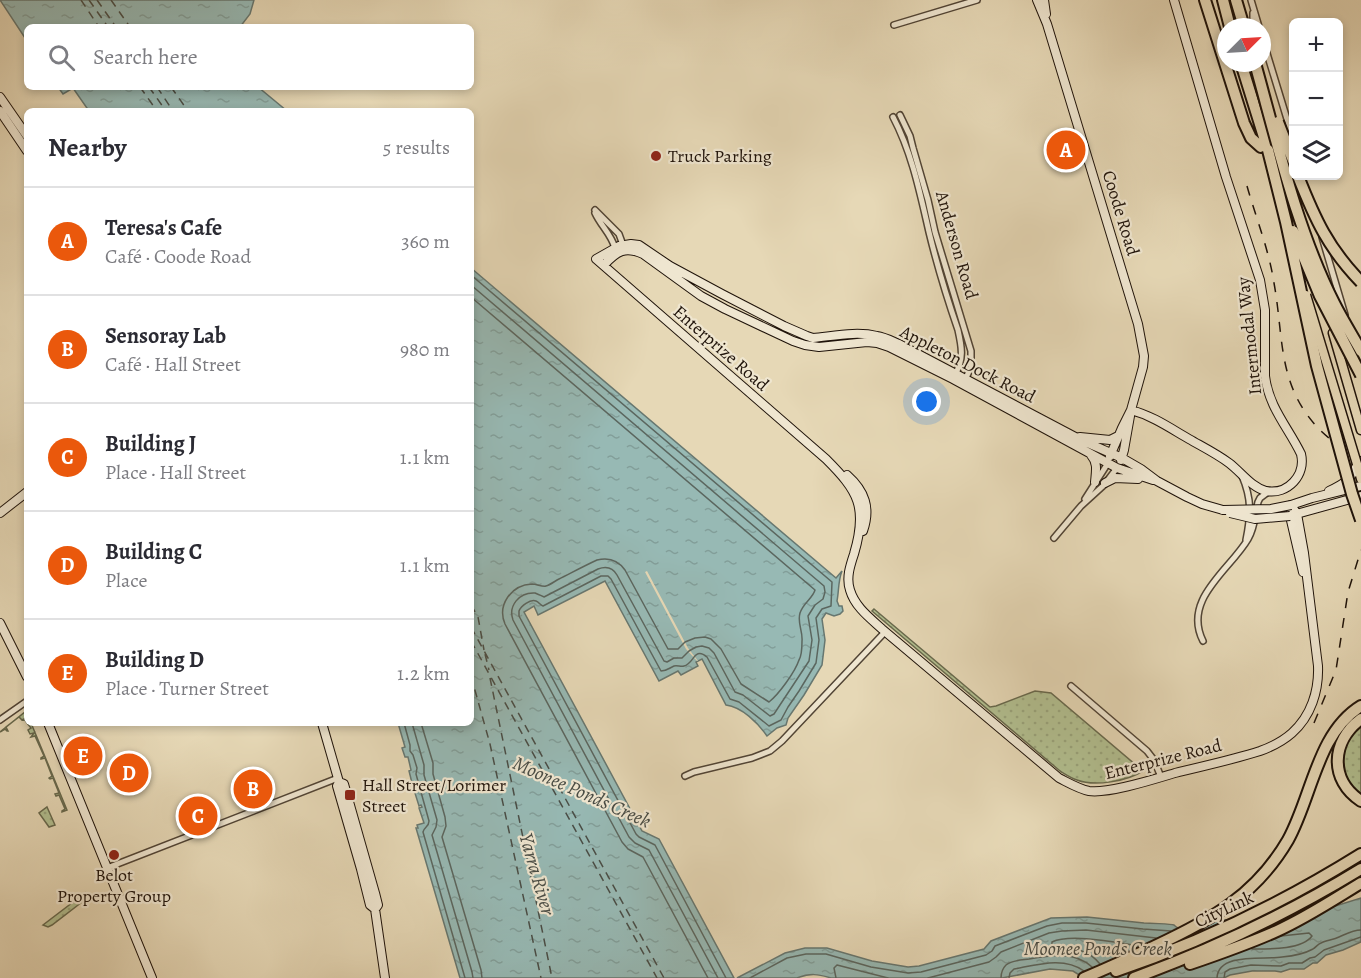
<!DOCTYPE html>
<html lang="en">
<head>
<meta charset="utf-8">
<style>
  body { margin:0; font-family:Alegreya,serif; background:#f7f7f7; color:#2b2b33 }
  .controls { position:absolute; right:18px; top:18px; display:grid; overflow:hidden; border-radius:9px; box-shadow:0 3px 9px #0003 }
  .controls button { width:54px; height:54px; display:grid; place-items:center; padding:0; border:0; border-bottom:2px solid #e1e1e2; background:#fff; color:#2b2b33; font:30px sans-serif }
  .compass { position:absolute; left:1217px; top:18px; width:54px; height:54px; border-radius:50%; background:#fff; box-shadow:0 3px 9px #0003; rotate:66deg }
  .you { position:absolute; left:927px; top:402px; width:21px; height:21px; margin:-15px; border:4px solid #fff; border-radius:50%; background:#1a73e8; box-shadow:0 0 0 9px #1a73e833 }
  .badge { display:grid; place-items:center; width:39px; height:39px; border-radius:50%; background:#ea580c; color:#fff; font-size:20px; font-weight:700 }
  .pin { position:absolute; translate:-50% -50%; border:3px solid #fff; box-shadow:0 2px 6px #0006 }
  .list { margin:0; padding:0; list-style:none }
  h2 { display:flex; justify-content:space-between; align-items:center; height:78px; margin:0; padding:0 24px; font-size:26px }
  h2 small { font-size:20px; font-weight:400; color:#7c7c81 }
  .list li { display:grid; grid-template-columns:39px 1fr auto; gap:18px; align-items:center; box-sizing:border-box; height:108px; padding:0 24px; border-top:2px solid #e1e1e2 }
  .list b { display:block; font-size:22px; white-space:nowrap }
  .list p { margin:0; font-size:20px; white-space:nowrap; color:#7c7c81 }
  .list em { font-size:20px; font-style:normal; color:#7c7c81 }
  .icon { flex:none; width:33px; height:33px; fill:none; stroke:currentColor; stroke-width:2; stroke-linecap:round; stroke-linejoin:round }
  .map { position:relative; flex:none; width:1361px; height:978px; overflow:hidden }
  .search { position:absolute; background:#fff; box-shadow:0 3px 9px #0003; left:24px; top:24px; width:450px; height:66px; display:flex; align-items:center; gap:15px; box-sizing:border-box; padding:0 21px; border-radius:9px; color:#7c7c81; font-size:22px }
  .panel { position:absolute; background:#fff; box-shadow:0 3px 9px #0003; left:24px; top:108px; width:450px; height:618px; border-radius:9px }
  .map>svg:first-child { display:block }
  .grass { fill:url(#grass-dots); stroke:#68694d; stroke-width:1.5 }
  .garden { fill:#b2bf90; stroke:#68694d; stroke-width:1.5 }
  .water { fill:url(#water-ripples); stroke:#677770; stroke-width:1.5 }
  .pier { fill:#e6d8b6 }
  .lines { fill:none; stroke-linecap:round; stroke-linejoin:round }
  .shore { stroke:#5b665f; stroke-width:1.5 }
  .ferry { stroke:#494d46; stroke-width:1.5; stroke-dasharray:8 6; stroke-linecap:butt }
  .street-casing { stroke:#514435; stroke-width:8 }
  .secondary-casing { stroke:#1f130a; stroke-width:10 }
  .primary-casing { stroke:#1f130a; stroke-width:11 }
  .highway-casing { stroke:#1f130a; stroke-width:14 }
  .street { stroke:#efe6d0; stroke-width:5 }
  .secondary { stroke:#efe6d0; stroke-width:8 }
  .primary { stroke:#e6d8b6; stroke-width:8 }
  .highway { stroke:#e6d8b6; stroke-width:10 }
  .rail { stroke:#1f130a; stroke-width:1.5; stroke-dasharray:10 10; stroke-linecap:butt }
  .secondary-bridge-casing { stroke:#1f130a; stroke-width:10; stroke-linecap:butt }
  .primary-bridge-casing { stroke:#1f130a; stroke-width:11; stroke-linecap:butt }
  .highway-bridge-casing { stroke:#1f130a; stroke-width:14; stroke-linecap:butt }
  .secondary-bridge { stroke:#efe6d0; stroke-width:8 }
  .primary-bridge { stroke:#e6d8b6; stroke-width:8 }
  .highway-bridge { stroke:#e6d8b6; stroke-width:10 }
  .poi-dot { fill:#8f2418; stroke:#efe6d0; stroke-width:2 }
  .labels { text-anchor:middle; dominant-baseline:central; stroke-width:4.5; stroke-linejoin:round; paint-order:stroke }
  .poi-label { font-size:18px; fill:#1f130a; stroke:#efe6d0; text-anchor:start }
  .street-label { font-size:18px; fill:#1f130a; stroke:#efe6d0 }
  .water-label { font-size:20px; font-style:italic; fill:#494d46; stroke:#efe6d0 }
</style>
</head>
<body>
<div class="map">
<svg width="1361" height="978" viewBox="0 0 1361 978">
  <defs>
    <pattern id="grass-dots" width="8" height="8" patternUnits="userSpaceOnUse" patternTransform="scale(1.5)"><rect width="8" height="8" fill="#b2bf90"/><path d="M2 2h.1M6 6h.1" fill="none" stroke="#99a37b" stroke-width="1.8" stroke-linecap="round"/></pattern>
    <pattern id="water-ripples" width="26" height="14" patternUnits="userSpaceOnUse" patternTransform="scale(1.5)"><rect width="26" height="14" fill="#97b9b4"/><path d="M2 4q2-2 4 0t4 0M15 11q2-2 4 0t4 0" fill="none" stroke="#829e99"/></pattern>
  </defs>
  <rect width="100%" height="100%" fill="#e6d8b6"/>
  <filter id="stains"><feTurbulence type="fractalNoise" baseFrequency=".00333" numOctaves="4"/><feColorMatrix values="0 0 0 0 .2 0 0 0 0 .09 0 0 0 0 .02 0 0 0 .5 -.17"/></filter>
  <radialGradient id="worn" r=".72"><stop offset=".6" stop-color="#630" stop-opacity="0"/><stop offset="1" stop-color="#630" stop-opacity=".3"/></radialGradient>
  <path class="grass" d="M874 609 990 707 996 706 1035 691 1051 693 1143 771C1127 781 1095 787 1077 780 1071 778 1065 774 1060 771L872 611Z
    M1361 725V796C1342 783 1336 754 1350 736 1353 732 1358 729 1361 725Z
    M47 807 55 825 49 827 39 813Z
    M85 893V898L82 902 52 925 48 927 43 925Z"/>
  <path class="garden" d="M25 712 27 716V723H31L36 735 67 810 62 812V811L65 809 59 795 56 796 55 794 59 793 53 778 50 779 49 778 52 776 45 758 41 759V758L44 756 35 736 31 737 34 733 30 734 28 730 31 728 24 719 22 720 19 717 6 727 8 731H7L5 729 0 732Z"/>
  <path class="water" d="M0 0H254L250 14 240 27H27V41Z
    M58 87H258L287 111H89L73 88 63 94Z
    M471 268 836 578 842 571C838 581 839 591 837 601L839 606H842L843 611 840 614 834 616 826 613 822 619 825 640 822 665 804 695 788 718 786 725 777 728 767 736C758 723 742 707 726 705L702 659 696 662 698 666 681 675 678 671 659 681 605 581 538 615 534 606 524 612 642 831 659 839 734 978H460L416 828H418L417 825 424 823 419 808 422 807 421 805 419 806 414 790 416 789V787H413L409 771 411 770 408 757H405L402 748 405 747 398 723H471Z
    M1361 898V942L1343 950 1326 955 1317 963H1313L1304 969H1290L1281 972 1275 971H1252L1230 975 1224 978H1084L1073 971 1050 969 1002 978H831C818 974 810 973 797 978H737L785 953 805 948H827L872 961 908 967 919 966 984 949 991 941 1051 918 1087 917 1144 923C1147 923 1171 924 1174 925 1175 926 1176 927 1178 928L1216 921 1329 908Z"/>
  <path class="pier" d="M647 571 688 648 698 661H697L686 649 645 572Z"/>
  <g class="lines">
    <path class="shore" d="M471 275 832 582 831 606 822 609 816 618 819 640 816 663 799 691 788 707 781 720 769 726 739 702 730 699 707 657C694 646 694 664 684 666 681 667 677 665 674 666 669 668 667 671 661 671L611 579 608 576H601L543 606C540 605 539 602 536 601 530 599 521 606 519 611V616L636 834 639 837 655 845 726 978
      M471 285 824 586 825 592 823 599 815 605 808 616 812 640 809 661 774 714 770 716 743 695 735 692 714 653 709 648 702 646 696 647 689 651 682 658H674L667 662 664 661 617 575C613 568 606 566 598 569L544 597C543 596 537 594 535 593 519 592 508 606 513 620L629 837 635 843 649 850 718 978
      M471 297 815 590C813 598 803 603 800 613 797 623 803 631 802 641 802 647 802 655 799 660 795 672 779 694 769 702L741 684 721 649 711 639 705 637 695 638 685 642 678 649H668L625 570C618 560 609 557 597 560 584 566 571 573 559 579 555 581 550 585 546 586 542 587 537 584 532 584 511 585 497 605 505 624L622 842 628 849 643 857 708 978
      M404 723 410 745V751L413 755 417 768 416 774 429 821C429 827 424 827 423 832L465 978
      M412 723 424 765V775L437 820 436 827 432 835 472 972 473 978
      M421 723 433 763V774L445 817 446 826 442 837 481 970 482 978
      M1252 949C1268 949 1302 950 1312 936L1309 933 1281 936
      M1100 964C1088 949 1072 948 1054 946L1052 945V942C1071 933 1118 943 1140 946
      M750 978 787 958 806 954H826L871 967 908 973 921 972 986 955 992 951 995 946 1047 926 1062 923H1086L1143 929 1171 931
      M836 978 834 968 837 965 888 978
      M928 978 989 962 996 957 1001 952 1049 933 1062 931 1086 930 1156 938
      M1001 978C1001 973 1002 969 1006 965 1012 960 1022 960 1029 959 1050 955 1075 951 1092 967
      M1009 978 1010 973 1014 969C1036 965 1064 956 1084 971
      M1217 978C1218 952 1264 960 1282 957 1293 956 1304 954 1313 949 1316 947 1318 944 1321 943 1326 940 1333 940 1339 937 1346 934 1353 930 1361 930
      M1224 978 1225 972 1230 969 1251 965 1281 966 1289 963H1302L1310 958 1315 957 1324 950 1361 937"/>
    <path class="ferry" d="M81 0 99 27
      M89 0 108 27
      M97 0 116 27
      M111 0 130 27
      M140 87 157 111
      M149 87 166 111
      M157 87 173 111
      M171 87 188 111
      M471 605 478 617 484 650
      M471 627 664 978
      M471 641 657 978
      M485 654 489 670
      M471 676 490 744 541 978
      M490 678 552 978"/>
    <defs>
      <path id="street" d="M1251 0 1259 27
        M1253 13V27
        M894 25 977 0
        M1262 37 1294 142
        M900 115 910 136 913 148 928 200 935 232 971 351V367L965 380
        M893 117C912 153 920 193 929 232 937 265 947 298 958 330 962 348 964 358 955 375
        M595 210 619 234 623 245
        M595 213C601 226 611 234 615 248
        M1322 237 1345 315
        M1242 476C1252 499 1251 516 1246 540
        M1085 499 1108 463
        M1054 538 1081 506 1104 485 1117 468
        M1203 641C1182 599 1230 570 1248 539 1255 527 1255 515 1258 502L1260 498 1268 492
        M1071 686 1147 751 1154 760 1161 777
        M0 720 27 701
        M685 776 694 772 752 758 770 751 782 741 885 632
        M107 868 338 778"/>
      <path id="secondary" d="M1037 0 1047 24 1138 324 1144 356 1143 367 1131 410 1122 428 1110 456
        M1044 0 1046 14
        M0 97 27 136
        M0 111 27 151
        M604 265C617 251 625 246 643 254L701 296 725 309 793 341 805 345 819 347 867 342 877 343 889 347 953 379 1117 468 1153 480
        M1131 410C1153 416 1170 428 1189 439 1203 447 1217 454 1229 463 1241 472 1251 487 1266 491 1288 495 1306 475 1301 454 1288 427 1269 408 1265 376V310L1260 280 1226 177 1174 0
        M1080 437 1110 440 1118 436
        M1091 455C1098 463 1096 471 1095 482
        M1121 460 1124 450 1130 416
        M847 475C865 491 871 508 863 531
        M1105 483 1115 478 1138 479
        M1329 491C1342 485 1353 479 1357 464
        M1291 505 1312 498 1361 486
        M1223 510 1202 504 1187 497 1157 481 1141 469 1122 458 1081 440 899 344C892 341 884 337 877 336 857 331 834 336 813 338L807 336 784 326 722 294 670 266 639 245 631 244 619 246 596 259 826 459C858 491 868 507 854 554 850 566 846 578 850 590 855 607 870 618 882 629L1059 778C1069 783 1079 789 1089 791 1108 794 1155 779 1175 773 1203 766 1232 760 1260 751 1271 747 1283 741 1292 733 1311 716 1319 691 1318 666L1304 553 1297 514 1291 505
        M1291 511 1290 516 1303 572
        M0 513 27 492
        M1293 515 1361 496
        M0 623 27 677
        M48 723 152 978
        M322 723 339 782 337 786 361 869 370 905 375 909
        M339 782 344 784 375 893 378 905 375 909 385 978"/>
      <path id="primary" d="M1333 333 1361 430
        M1357 464 1361 479"/>
      <path id="highway" d="M1205 0 1244 123 1251 138 1261 147
        M1223 0 1230 27
        M1236 0 1244 27
        M1241 63 1268 150
        M1361 719C1331 741 1329 780 1361 801
        M1190 964C1219 954 1248 944 1277 931 1306 918 1333 900 1361 883
        M1116 971C1202 942 1284 902 1361 854
        M1084 978C1108 968 1132 957 1155 946 1211 920 1256 895 1288 840 1312 797 1317 733 1361 706
        M1134 978C1213 949 1289 913 1361 869"/>
    </defs>
    <use href="#street" class="street-casing"/>
    <use href="#secondary" class="secondary-casing"/>
    <use href="#primary" class="primary-casing"/>
    <use href="#highway" class="highway-casing"/>
    <use href="#street" class="street"/>
    <use href="#secondary" class="secondary"/>
    <use href="#primary" class="primary"/>
    <use href="#highway" class="highway"/>
    <path class="rail" d="M1247 186C1256 218 1269 250 1274 283 1284 338 1277 385 1319 429 1331 441 1345 451 1361 457
      M1314 723 1336 670 1348 592 1361 550"/>
    <defs>
      <path id="secondary-bridge" d="M1223 510 1271 509 1291 505
        M1230 513 1255 519 1290 516"/>
      <path id="primary-bridge" d="M1306 295 1357 464"/>
      <path id="highway-bridge" d="M1255 63C1277 142 1297 230 1334 303 1342 319 1352 335 1361 351
        M1278 122 1294 163
        M1268 150 1286 222 1317 366 1352 494 1361 520
        M1298 176C1315 219 1328 248 1361 282
        M1293 231 1320 296 1361 375"/>
    </defs>
    <use href="#secondary-bridge" class="secondary-bridge-casing"/>
    <use href="#primary-bridge" class="primary-bridge-casing"/>
    <use href="#highway-bridge" class="highway-bridge-casing"/>
    <use href="#secondary-bridge" class="secondary-bridge"/>
    <use href="#primary-bridge" class="primary-bridge"/>
    <use href="#highway-bridge" class="highway-bridge"/>
  </g>
  <g class="poi-dot">
    <circle cx="656" cy="156" r="6"/>
    <rect x="344" y="789" width="12" height="12" rx="3"/>
    <circle cx="114" cy="855" r="6"/>
  </g>
  <g class="labels">
    <g class="poi-label">
      <text x="668" y="156">Truck Parking</text>
      <text x="362" y="785">Hall Street/Lorimer<tspan x="362" dy="21">Street</tspan></text>
      <text x="114" y="875" text-anchor="middle">Belot<tspan x="114" dy="21">Property Group</tspan></text>
    </g>
    <g class="street-label">
      <text transform="translate(1121 213) rotate(73)">Coode Road</text>
      <text transform="translate(957 245) rotate(74)">Anderson Road</text>
      <text transform="translate(1249 336) rotate(-96)">Intermodal Way</text>
      <text transform="translate(721 348) rotate(41)">Enterprize Road</text>
      <text transform="translate(968 364) rotate(27)">Appleton Dock Road</text>
      <text transform="translate(1163 759) rotate(-14)">Enterprize Road</text>
      <text transform="translate(1224 909) rotate(-25)">CityLink</text>
    </g>
    <g class="water-label">
      <text transform="translate(582 792) rotate(24)">Moonee Ponds Creek</text>
      <text transform="translate(537 874) rotate(74)">Yarra River</text>
      <text x="1098" y="948">Moonee Ponds Creek</text>
    </g>
  </g>
  <rect width="100%" height="100%" filter="url(#stains)"/>
  <rect width="100%" height="100%" fill="url(#worn)"/>
</svg>
<div class="controls">
<button>+</button>
<button>−</button>
<button><svg class="icon" aria-label="layers" viewBox="0 0 24 24"><path d="M12 4l9 5-9 5-9-5zM3 14l9 5 9-5"/></svg></button>
</div>
<svg class="compass" viewBox="-18 -18 36 36"><path d="M0-13l5 13h-10z" fill="#e53935"/><path d="M0 13l5-13h-10z" fill="#7c7c81"/></svg>
<div class="you"></div>
<div class="pin badge" style="left:1066px;top:150px">A</div>
<div class="pin badge" style="left:253px;top:789px">B</div>
<div class="pin badge" style="left:198px;top:816px">C</div>
<div class="pin badge" style="left:129px;top:773px">D</div>
<div class="pin badge" style="left:83px;top:756px">E</div>
<div class="search"><svg class="icon" aria-label="search" viewBox="0 0 24 24"><circle cx="10" cy="10" r="6"/><path d="M15 15l6 6"/></svg>Search here</div>
<section class="panel">
<h2>Nearby<small>5 results</small></h2>
<ul class="list">
<li><span class="badge">A</span><div><b>Teresa's Cafe</b><p>Café · Coode Road</p></div><em>360 m</em></li>
<li><span class="badge">B</span><div><b>Sensoray Lab</b><p>Café · Hall Street</p></div><em>980 m</em></li>
<li><span class="badge">C</span><div><b>Building J</b><p>Place · Hall Street</p></div><em>1.1 km</em></li>
<li><span class="badge">D</span><div><b>Building C</b><p>Place</p></div><em>1.1 km</em></li>
<li><span class="badge">E</span><div><b>Building D</b><p>Place · Turner Street</p></div><em>1.2 km</em></li>
</ul>
</section>
</div>
</body>
</html>
